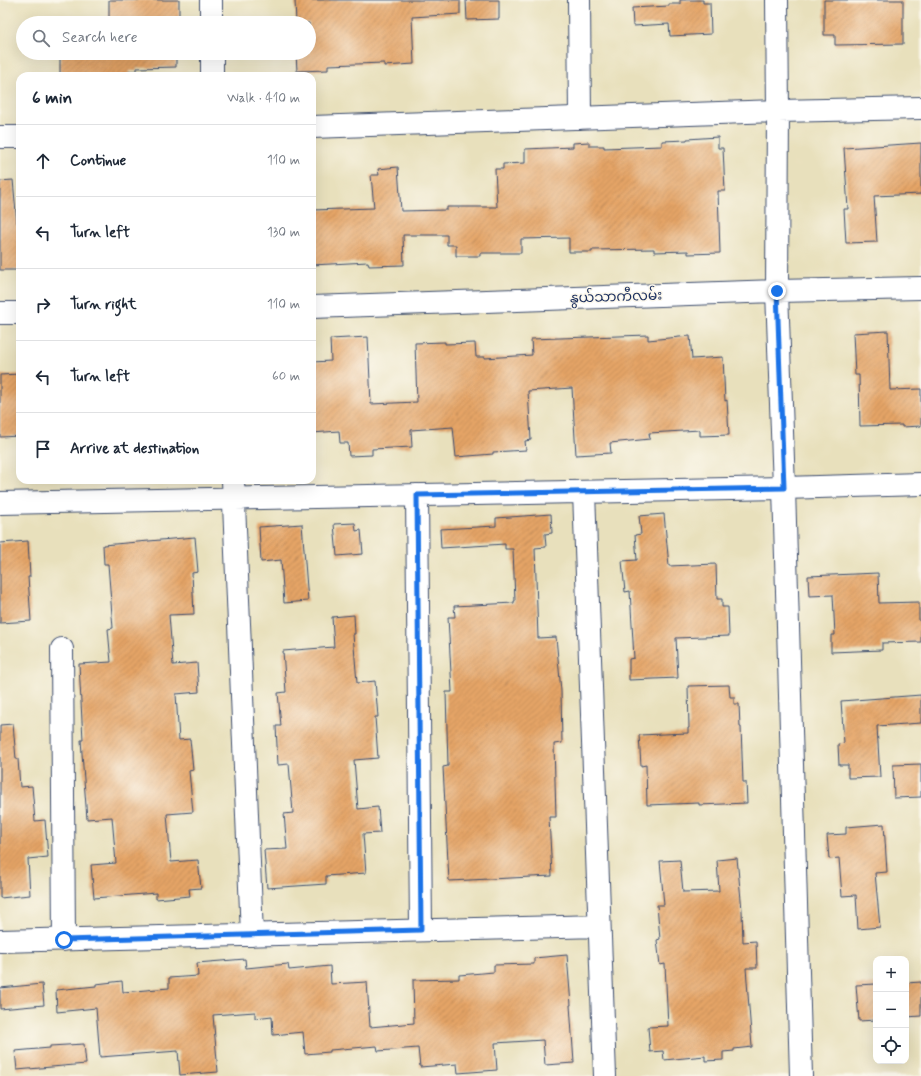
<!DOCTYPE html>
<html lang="en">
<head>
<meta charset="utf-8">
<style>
  body { margin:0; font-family:Mynerve,"Noto Sans Myanmar",sans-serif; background:#f6f6f7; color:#1f2937 }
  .controls { position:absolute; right:12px; bottom:12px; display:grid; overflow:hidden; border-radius:8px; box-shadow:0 4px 16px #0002 }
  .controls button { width:36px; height:36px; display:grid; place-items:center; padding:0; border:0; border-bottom:1px solid #e0e1e3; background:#fff; color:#1f2937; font:20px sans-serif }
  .stop { position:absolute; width:12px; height:12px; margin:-9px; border:3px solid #1a73e8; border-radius:50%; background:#fff }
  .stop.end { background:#1a73e8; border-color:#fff; box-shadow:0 1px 4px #0008 }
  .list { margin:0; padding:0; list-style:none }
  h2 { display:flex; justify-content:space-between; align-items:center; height:52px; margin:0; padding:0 16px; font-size:17px }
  h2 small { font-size:13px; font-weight:400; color:#747a83 }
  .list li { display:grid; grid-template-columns:26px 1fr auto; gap:12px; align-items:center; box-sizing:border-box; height:72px; padding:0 16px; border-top:1px solid #e0e1e3 }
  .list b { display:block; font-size:15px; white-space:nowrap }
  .list em { font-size:13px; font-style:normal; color:#747a83 }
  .icon { flex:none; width:22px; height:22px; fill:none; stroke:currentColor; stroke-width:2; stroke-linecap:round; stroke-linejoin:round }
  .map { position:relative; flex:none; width:921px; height:1076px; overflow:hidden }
  .search { position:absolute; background:#fff; box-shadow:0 4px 16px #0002; left:16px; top:16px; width:300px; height:44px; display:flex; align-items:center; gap:10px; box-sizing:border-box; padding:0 14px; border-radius:22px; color:#747a83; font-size:15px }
  .panel { position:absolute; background:#fff; box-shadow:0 4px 16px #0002; left:16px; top:72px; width:300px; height:412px; border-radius:12px }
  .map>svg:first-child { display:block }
  .building { fill:url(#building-hatch) }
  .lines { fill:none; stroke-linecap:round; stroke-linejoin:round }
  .minor-casing { stroke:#3a4a6c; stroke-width:24 }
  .minor { stroke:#fff; stroke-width:22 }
  .route { stroke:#1a73e8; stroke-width:5 }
  .labels { text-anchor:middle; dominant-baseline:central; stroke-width:3; stroke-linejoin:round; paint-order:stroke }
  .street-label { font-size:14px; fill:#1b2f5e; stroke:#fbf7ec }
</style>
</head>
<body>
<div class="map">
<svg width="921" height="1076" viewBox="0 0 921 1076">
  <defs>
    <pattern id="building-hatch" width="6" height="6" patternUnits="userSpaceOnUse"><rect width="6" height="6" fill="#e5a466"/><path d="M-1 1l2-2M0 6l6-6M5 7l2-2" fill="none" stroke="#b98657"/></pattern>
  </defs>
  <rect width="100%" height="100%" fill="#fbf7ec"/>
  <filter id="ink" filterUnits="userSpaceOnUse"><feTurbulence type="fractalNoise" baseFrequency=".025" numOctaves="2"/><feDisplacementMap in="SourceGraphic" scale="8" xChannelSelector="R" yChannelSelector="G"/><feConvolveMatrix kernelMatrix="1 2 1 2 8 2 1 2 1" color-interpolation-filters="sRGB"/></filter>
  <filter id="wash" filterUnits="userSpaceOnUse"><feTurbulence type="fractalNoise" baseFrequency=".012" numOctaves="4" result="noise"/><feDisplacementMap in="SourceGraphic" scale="16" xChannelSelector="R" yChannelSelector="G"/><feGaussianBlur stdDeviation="0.9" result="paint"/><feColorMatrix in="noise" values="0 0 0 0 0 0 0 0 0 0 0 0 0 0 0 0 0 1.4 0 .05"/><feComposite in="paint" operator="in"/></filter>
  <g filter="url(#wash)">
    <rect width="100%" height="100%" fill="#e8e0bc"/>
    <g id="blocks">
      <path class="building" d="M109 0H179V23H109Z
        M295 0H460V14L412 17 414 64 384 66V63L328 65V70L297 71 296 53H309V23H296Z
        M466 0H499V19L467 20Z
        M680 0H703V3H710L711 34 670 36 669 24 633 26 632 8 669 6V4H680Z
        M824 0H903V44L835 45V35H824Z
        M60 53H176V67L137 68V71H129V76H60Z
        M718 137V148H723L725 191H718L720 253 688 254V251L654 252V249L592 250V252H569V238L521 239V253H480V256H456V245H447V235H403L404 265 369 266 368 262 312 265V210L374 208 371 175H379L378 169 398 167 401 211 447 210V207H497L495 169H503V164L525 163V149L573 147V143L589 142V146H604V148L662 146V141L687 140V139Z
        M921 143V194L874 196 877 242 846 243 844 209H848L844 148Z
        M13 180 17 223 20 222V270H0V181Z
        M888 331 890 390 921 389V426L902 427V425L860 426 859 375H855L853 333Z
        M648 335V340L690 336 692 359 723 357 725 401 727 400 729 435 700 436V430L649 433 650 439 610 443 611 453 576 455 572 388 528 391 531 440 525 441 526 450 493 452V454L456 457 453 427 411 430 412 447 372 449V455L349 456 348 443H340L339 431 312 433V362L331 361 330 339 368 337 371 404 417 402 415 343 445 342V344L475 343 476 357H485V358L532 355 531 339Z
        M20 374V436L0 437V375Z
        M551 514 552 533 545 534 546 547 535 548 538 638 556 637 561 691 562 743 554 744 556 817H549L552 876 449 881 443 767 448 766 446 692H452L448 617H455L454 606 514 603V601H515L513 549H505V544L441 548 440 529 496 526V518Z
        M664 514 669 566 716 564 717 599H722V607H728L729 636 676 638 678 678 629 680V659L634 658 630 591 625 592 622 561 637 560 635 535 641 534 639 516Z
        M355 523 356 531 361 530 363 554 337 556 334 524Z
        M302 524 308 601 284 603 281 560 261 562 259 527Z
        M195 537 198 572 192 573 194 614 169 615 173 665 197 663 199 692 176 694 179 740 190 739 193 770 189 771 193 812 167 814 171 862 198 860 201 888 189 889 190 896 156 899V893L94 898 91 865 116 863 112 817 87 819 81 740H83L79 664 111 662 108 629 113 628 108 564H104L103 545Z
        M28 541 30 577H28L31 621 0 623V543Z
        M878 573 879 603 919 602V621H921V642L882 643V650L831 652V635H835L833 595 809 596 808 576Z
        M354 615 355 634H353L357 683 375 681 378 717H375L378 758 354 760 358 809 378 807 380 833 363 834 366 873 326 876V884L267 888 264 850 287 849 284 814 293 813 289 764 278 765 276 726H281L278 693 286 692 283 651 334 647 332 617Z
        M729 685 730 697H734V704H739L740 727H741L743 782H746L747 803 699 805V803L647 805 646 765 641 766 639 735 688 733V728H689L688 686Z
        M921 695V723L877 726 880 777 848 778V765H839L838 744 844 743 841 701Z
        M13 724 16 759H18L20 787 32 786 35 821 45 820 48 857 28 859 30 895 0 898V725Z
        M921 764V797L894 798 893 765Z
        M884 824 887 872 875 873 880 927 858 929 856 895 842 896 839 858 829 859 827 835 846 834V827Z
        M737 858 742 910 743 942 756 941 757 968H746L752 1047 734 1049V1051L723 1052V1060L705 1061V1056L664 1060 663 1051 650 1052 648 1027 668 1026 665 964 660 965 657 940 660 939 657 905H664L660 861 680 860 683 892 719 891 717 860Z
        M567 955 571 1005H570L574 1063 545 1065 543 1040 495 1043 497 1070 458 1073 457 1064 420 1067 418 1048 378 1051 377 1046 330 1050V1052L305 1054 303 1032 273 1035 272 1016 255 1018V1012L213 1015 218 1072 180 1075 178 1051 100 1057 96 1008 57 1012 56 990 96 986V984L122 981 123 992 169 988V978L198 976 197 963 245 959 246 968 288 964 289 970 330 966 331 984 367 982 370 1027 414 1023 413 980 459 979V975L494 972V965L534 964V958Z
        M921 982V1016L906 1017V983Z
        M42 984 44 1005 0 1009V988Z
        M876 984V1020L859 1021 856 985Z
        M84 1044 86 1064 17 1070 15 1051 50 1048V1046Z"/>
    </g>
  </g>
  <g filter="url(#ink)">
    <use href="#blocks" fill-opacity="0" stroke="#3a4a6c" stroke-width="1"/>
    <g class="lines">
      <defs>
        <path id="minor" d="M211 0V23
          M579 0 580 118
          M777 0 778 111 777 291 784 488 801 1076
          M212 53V76
          M312 127 778 111 921 108
          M0 137H20
          M312 307 777 291 921 288
          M0 313H20
          M233 480 252 935
          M584 492 605 1076
          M417 495 421 930
          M0 503 784 488 921 484
          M62 649 64 940
          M0 941 599 926"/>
      </defs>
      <use href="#minor" class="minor-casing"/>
      <use href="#minor" class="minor"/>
    </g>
  </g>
  <g class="lines" filter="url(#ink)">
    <path class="route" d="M64 940 421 930 417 495 784 488 777 291"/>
  </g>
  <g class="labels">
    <g class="street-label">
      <text transform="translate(616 297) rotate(-2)">နွယ်သာကီလမ်း</text>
    </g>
  </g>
</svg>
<div class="controls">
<button>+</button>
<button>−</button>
<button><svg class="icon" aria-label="locate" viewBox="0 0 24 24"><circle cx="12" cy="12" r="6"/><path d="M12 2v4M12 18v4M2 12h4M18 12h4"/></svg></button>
</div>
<div class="stop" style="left:64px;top:940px"></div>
<div class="stop end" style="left:777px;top:291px"></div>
<div class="search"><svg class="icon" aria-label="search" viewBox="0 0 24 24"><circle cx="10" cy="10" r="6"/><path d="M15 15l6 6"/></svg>Search here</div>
<section class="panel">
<h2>6 min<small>Walk · 410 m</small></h2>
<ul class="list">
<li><svg class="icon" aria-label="ahead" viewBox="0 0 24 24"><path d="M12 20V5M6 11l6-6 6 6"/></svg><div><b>Continue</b></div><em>110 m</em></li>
<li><svg class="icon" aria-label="left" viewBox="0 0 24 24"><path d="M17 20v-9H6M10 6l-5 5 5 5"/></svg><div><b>Turn left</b></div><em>130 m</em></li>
<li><svg class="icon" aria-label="right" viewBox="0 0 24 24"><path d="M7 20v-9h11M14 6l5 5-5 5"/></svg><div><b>Turn right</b></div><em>110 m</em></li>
<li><svg class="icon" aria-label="left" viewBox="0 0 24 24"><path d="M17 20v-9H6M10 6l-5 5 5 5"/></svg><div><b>Turn left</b></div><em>60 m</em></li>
<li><svg class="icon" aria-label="arrive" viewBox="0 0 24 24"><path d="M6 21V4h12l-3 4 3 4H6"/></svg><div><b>Arrive at destination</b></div></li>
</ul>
</section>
</div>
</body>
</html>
